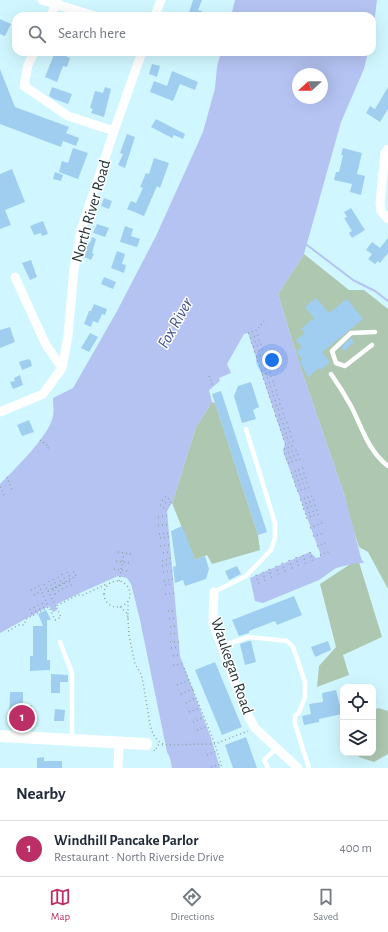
<!DOCTYPE html>
<html lang="en">
<head>
<meta charset="utf-8">
<style>
  body { margin:0; font-family:"Alegreya Sans",sans-serif; background:#f6f6f7; color:#1f2937 }
  .controls { position:absolute; right:12px; bottom:12px; display:grid; overflow:hidden; border-radius:8px; box-shadow:0 4px 16px #0002 }
  .controls button { width:36px; height:36px; display:grid; place-items:center; padding:0; border:0; border-bottom:1px solid #e0e1e3; background:#fff; color:#1f2937; font:20px sans-serif }
  .compass { position:absolute; left:292px; top:68px; width:36px; height:36px; border-radius:50%; background:#fff; box-shadow:0 4px 16px #0002; rotate:249deg }
  .you { position:absolute; left:272px; top:360px; width:14px; height:14px; margin:-10px; border:3px solid #fff; border-radius:50%; background:#1a73e8; box-shadow:0 0 0 6px #1a73e833 }
  .badge { display:grid; place-items:center; width:26px; height:26px; border-radius:50%; background:#bb2f66; color:#fff; font-size:13px; font-weight:700 }
  .pin { position:absolute; translate:-50% -50%; border:2px solid #fff; box-shadow:0 1px 4px #0006 }
  .list { margin:0; padding:0; list-style:none }
  h2 { display:flex; justify-content:space-between; align-items:center; height:52px; margin:0; padding:0 16px; font-size:17px }
  h2 small { font-size:13px; font-weight:400; color:#747a83 }
  .list li { display:grid; grid-template-columns:26px 1fr auto; gap:12px; align-items:center; box-sizing:border-box; height:56px; padding:0 16px; border-top:1px solid #e0e1e3 }
  .list b { display:block; font-size:15px; white-space:nowrap }
  .list p { margin:0; font-size:13px; white-space:nowrap; color:#747a83 }
  .list em { font-size:13px; font-style:normal; color:#747a83 }
  .icon { flex:none; width:22px; height:22px; fill:none; stroke:currentColor; stroke-width:2; stroke-linecap:round; stroke-linejoin:round }
  .map { position:relative; flex:none; width:388px; height:768px; overflow:hidden }
  .search { position:absolute; background:#fff; box-shadow:0 4px 16px #0002; left:12px; right:12px; top:12px; height:44px; display:flex; align-items:center; gap:10px; box-sizing:border-box; padding:0 14px; border-radius:12px; color:#747a83; font-size:15px }
  .sheet { height:108px; background:#fff }
  nav { display:flex; justify-content:space-around; align-items:center; box-sizing:border-box; height:56px; border-top:1px solid #e0e1e3; background:#fff; font-size:11px; color:#747a83 }
  nav a { display:grid; justify-items:center; gap:2px }
  nav .on { color:#bb2f66 }
  .map>svg:first-child { display:block }
  .green { fill:#aec7b1 }
  .water { fill:#b4c3f2; fill-rule:evenodd }
  .lines { fill:none; stroke-linecap:round; stroke-linejoin:round }
  .stream { stroke:#b4c3f2; stroke-width:2 }
  .building { fill:#9fcef0 }
  .path { stroke:#89a6ac; stroke-width:1.5; stroke-dasharray:1 3; stroke-linecap:butt }
  .lane { stroke:#fff; stroke-width:4.5 }
  .street { stroke:#fff; stroke-width:9 }
  .secondary { stroke:#fff; stroke-width:12 }
  .labels { text-anchor:middle; dominant-baseline:central; stroke-width:3; stroke-linejoin:round; paint-order:stroke }
  .street-label { font-size:16px; fill:#223134; stroke:#fff }
  .water-label { font-size:17px; font-style:italic; fill:#42528d; stroke:#fff }
</style>
</head>
<body>
<div class="map">
<svg width="388" height="768" viewBox="0 0 388 768">
  <rect width="100%" height="100%" fill="#d0f7ff"/>
  <path class="green" d="M304 254 349 290H364L388 309V589L368 552 359 547 349 516 345 497 298 360 278 294Z
    M212 402 215 403 258 535 260 550 212 564 207 555 195 560 172 503 196 427Z
    M358 559 382 637 343 655 349 675 317 687 319 666 336 647 320 584Z
    M378 708 388 711V754L374 762 359 757 357 753H373V711Z"/>
  <path class="water" d="M235 0H377L375 16 372 32V16H231Z
    M221 52H368L364 69 341 122 304 254 278 294 298 360 345 497 361 558 364 563H356L336 568 319 580 263 603 255 601 250 578 310 552 316 558 320 557V553L284 454 283 450 285 444 248 333 244 334 227 364 231 373 219 378 220 381 209 390 212 402 196 427 172 503 167 511 180 656 211 738 220 768H172L170 758 167 752 140 620 131 584 127 578 118 576 80 593 55 605 57 610 53 612 49 606 0 633V484C14 470 50 435 53 416 54 410 53 404 53 398L73 388 116 313 156 236 203 132 215 88 217 67ZM298 74H322V98H298Z"/>
  <g class="lines">
    <path class="stream" d="M307 245 353 280 375 291 388 301"/>
  </g>
  <path class="building" d="M193 0H202L198 10 202 11 201 16H188Z
    M0 19 11 24 5 36 0 34Z
    M55 52H67L66 56 70 58 67 67 63 66 57 82 45 77Z
    M152 64 160 66 157 77 149 74Z
    M0 69 15 107 69 127 66 133 79 138 76 146 63 141 61 147 0 124Z
    M172 71 198 82 195 90 180 84 173 101 150 92 154 81 167 86Z
    M52 87 72 94 68 104 54 99 49 96Z
    M105 87 111 89 104 117 91 113 93 109 90 108 95 91 103 93Z
    M388 87V109L380 122 366 113 370 106 375 109Z
    M156 119 185 134 183 139 174 135 172 138 151 127Z
    M127 134 135 137 125 168 118 165 123 154 120 153Z
    M73 148 88 153 78 179 59 172 62 161 68 163Z
    M343 148 362 153 357 174 365 176 361 195 350 192 352 184 334 180 336 172H339L343 155H341Z
    M154 158 169 163 160 188 157 186 144 216 127 209 131 201 136 203 143 188 140 187 146 173 149 174Z
    M12 169 25 202 5 210 11 225 0 229V174Z
    M55 172 63 175 61 181 53 179Z
    M104 198 112 201 109 209 101 206Z
    M351 208 365 230 352 238 349 233 352 231 344 218 347 217 344 212Z
    M43 221 48 234 42 236 41 233 34 235 30 226Z
    M97 224 109 228 105 237 93 233Z
    M125 226 133 229 131 236 140 239 137 247 120 242Z
    M92 237 96 239 92 253 94 254 91 260 84 257 87 249H86L88 243H90Z
    M388 238V253L380 263 378 261 375 264 368 259 372 254 366 250 372 242 380 248Z
    M117 251 125 254 122 264 126 265 124 273 111 268Z
    M31 260 37 277 30 280 22 263Z
    M104 277 116 282 113 289 101 284Z
    M316 298 329 313 347 299 363 319 322 352 330 362 320 370 319 368 308 377 300 362 302 359 296 352 302 347 296 340 305 333 301 329 314 318 305 307Z
    M94 304 107 309 105 315 102 314 98 323 93 321 91 327 84 324 89 311H91Z
    M10 327 15 342 0 348V330Z
    M90 333 98 337 89 352 81 348Z
    M351 338 354 342 344 351 341 347Z
    M28 359V360L30 359 32 366 22 370 19 362Z
    M20 375 23 385 13 389 10 382 15 381 14 378Z
    M251 382 259 407 253 410 256 419 242 423 234 396 238 386Z
    M221 391 267 532 258 535 212 394Z
    M29 420 34 432 22 436 17 425Z
    M182 526 195 560 205 556 209 569 206 579 185 586 183 580 175 583 173 567 176 566 171 531Z
    M237 566 241 574 229 580 225 571Z
    M294 596 302 615 277 625 275 621 249 631V633L239 636 232 620Z
    M46 610 51 620H47V660H50V670L30 671V656H33V626H43L38 614Z
    M249 641H251L256 662 245 665 240 644Z
    M328 641 331 650 315 657 311 647Z
    M215 662 242 727 222 735 195 670Z
    M51 674 68 675V682H60V693H51Z
    M336 690 342 714 319 719V722L304 725 302 716 311 714 309 704 323 702 322 693Z
    M10 692H23V705H32V726H13V719H9Z
    M55 709 65 710 64 721H54Z
    M246 737 257 768H233L225 745Z
    M44 757V761H62V768H37V758Z"/>
  <g class="lines">
    <path class="path" d="M248 333 257 330 264 321
      M250 338 259 335
      M251 343 260 340
      M253 347 262 344
      M254 352 263 349
      M256 357 265 354
      M257 361 267 358
      M259 366 269 362
      M261 371 270 367
      M262 375 271 372
      M209 376 213 386
      M263 379 273 376
      M265 384 274 381
      M266 388 276 385
      M268 393 277 390
      M269 397 279 394
      M271 402 280 399
      M272 407 282 403
      M274 411 283 408
      M275 416 286 413
      M277 421 287 417
      M279 425 289 422
      M280 430 290 427
      M282 435 291 431
      M283 439 293 436
      M40 440 49 447 47 449
      M285 444 294 441
      M284 449 295 445
      M284 454 297 450
      M286 459 299 454
      M288 463 300 459
      M291 473 303 468
      M7 477 12 490
      M292 477 305 473
      M294 482 307 477
      M295 486 308 482
      M0 487 4 495
      M297 491 309 487
      M165 496 170 500 171 504
      M162 500 169 505
      M300 500 312 496
      M160 505 167 510
      M302 505 314 500
      M303 509 316 505
      M305 514 318 510
      M158 517 167 516
      M306 518 319 514
      M158 525H168
      M310 528 322 523
      M159 534 169 533
      M313 536 325 533
      M160 538 169 537
      M160 546 170 545
      M317 546 328 542
      M118 552 131 554
      M310 552 313 562
      M163 553 170 552
      M303 555 306 565
      M320 555 331 551
      M296 557 299 568
      M289 560 293 571
      M116 561 130 563
      M162 561 171 558
      M282 563 286 574
      M162 566 171 563
      M276 566 279 576
      M114 569 128 571
      M269 569 272 579
      M67 572 71 579
      M163 572 172 571
      M263 572 265 582
      M62 574 66 582
      M256 575 259 584
      M58 577 62 584
      M53 579 57 586
      M104 594a13 13 0 1 1 26 0a13 13 0 1 1-26 0Z
      M49 581 53 589
      M69 581 72 587
      M119 581 124 553
      M164 581 173 579
      M64 583 68 589
      M44 584 56 606
      M60 585 64 591
      M165 585 173 584
      M56 587 60 593
      M31 590 39 586 49 607
      M53 590 56 595
      M48 591 76 576 72 569
      M165 594 174 593
      M34 595 41 591
      M42 603 45 610
      M38 605 41 612
      M34 607 37 614
      M120 607 127 613 128 619V601
      M30 609 33 616
      M168 611H176
      M128 619 129 635 135 664 141 674 143 682 150 724 153 734 158 741 165 745
      M169 619 176 618
      M170 627 177 626
      M8 631 19 625H24L26 619 49 607 55 620 61 617 56 606 78 595H83L107 584
      M170 634 178 633
      M170 642H179
      M171 648 179 647
      M173 656 180 655
      M173 665 182 664
      M184 668 215 744 222 768
      M177 685 189 680
      M181 694 193 689
      M186 703 196 698
      M189 712 200 708
      M193 722 204 717
      M197 730 208 726
      M154 750 155 751 158 745 215 744 248 731
      M207 755 217 751
      M211 767 221 764"/>
    <path class="lane" d="M372 345 345 366 336 363 332 351 351 333 375 332
      M331 374C338 384 345 395 351 406 362 427 368 451 388 466
      M214 592 246 576 271 550 275 538V523L246 429
      M60 642 72 673V738
      M221 646 249 637 287 641 293 647 305 682V697L299 712 295 716V724L309 768
      M268 768 264 760 277 748"/>
    <path class="street" d="M42 0 95 16
      M51 16 57 0
      M155 16 161 0
      M34 52 28 65 24 86 68 116 114 131
      M388 149 385 153 380 203 381 211 388 219
      M15 277 46 345 62 368
      M0 412 43 394 62 368 68 336 74 269 81 230 114 131 142 52
      M214 592 213 623 244 708 255 728 298 768
      M118 768 119 743"/>
    <path class="secondary" d="M0 736 146 744"/>
  </g>
  <g class="labels">
    <g class="street-label">
      <text transform="translate(91 211) rotate(-74)">North River Road</text>
      <text transform="translate(232 666) rotate(71)">Waukegan Road</text>
    </g>
    <g class="water-label">
      <text transform="translate(175 323) rotate(-61)">Fox River</text>
    </g>
  </g>
</svg>
<div class="controls">
<button><svg class="icon" aria-label="locate" viewBox="0 0 24 24"><circle cx="12" cy="12" r="6"/><path d="M12 2v4M12 18v4M2 12h4M18 12h4"/></svg></button>
<button><svg class="icon" aria-label="layers" viewBox="0 0 24 24"><path d="M12 4l9 5-9 5-9-5zM3 14l9 5 9-5"/></svg></button>
</div>
<svg class="compass" viewBox="-18 -18 36 36"><path d="M0-13l5 13h-10z" fill="#e53935"/><path d="M0 13l5-13h-10z" fill="#747a83"/></svg>
<div class="you"></div>
<div class="pin badge" style="left:22px;top:718px">1</div>
<div class="search"><svg class="icon" aria-label="search" viewBox="0 0 24 24"><circle cx="10" cy="10" r="6"/><path d="M15 15l6 6"/></svg>Search here</div>
</div>
<section class="sheet">
<h2>Nearby<small></small></h2>
<ul class="list">
<li><span class="badge">1</span><div><b>Windhill Pancake Parlor</b><p>Restaurant · North Riverside Drive</p></div><em>400 m</em></li>
</ul>
</section>
<nav>
<a class="on"><svg class="icon" aria-label="map" viewBox="0 0 24 24"><path d="M3 6l6-2 6 2 6-2v14l-6 2-6-2-6 2zM9 4v14M15 6v14"/></svg>Map</a>
<a><svg class="icon" aria-label="directions" viewBox="0 0 24 24"><path d="M12 3l9 9-9 9-9-9zM9 14v-3h6M13 9l2 2-2 2"/></svg>Directions</a>
<a><svg class="icon" aria-label="saved" viewBox="0 0 24 24"><path d="M7 4h10v16l-5-4-5 4z"/></svg>Saved</a>
</nav>
</body>
</html>
